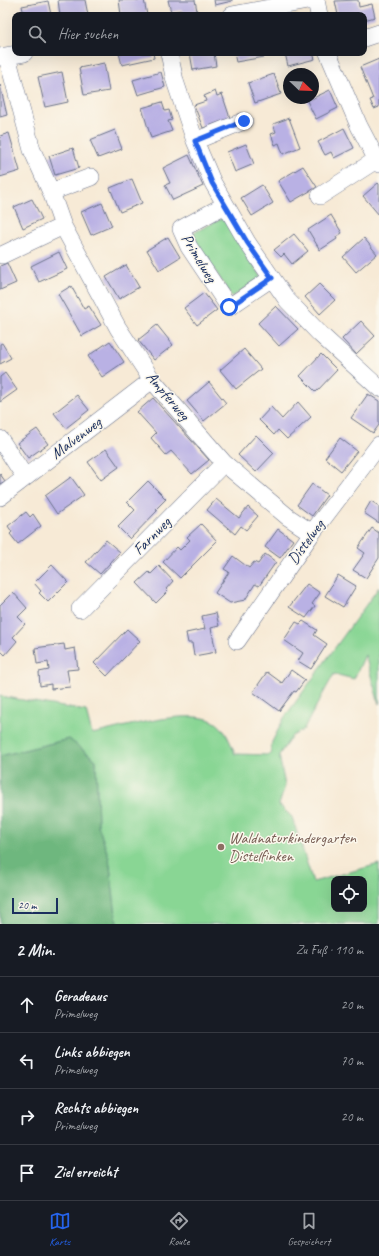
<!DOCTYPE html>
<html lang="de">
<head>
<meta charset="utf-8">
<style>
  body { margin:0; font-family:Caveat,sans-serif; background:#242831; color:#f1f3f6 }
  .controls { position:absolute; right:12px; bottom:12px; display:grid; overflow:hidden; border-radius:8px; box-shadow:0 4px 16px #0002 }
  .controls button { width:36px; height:36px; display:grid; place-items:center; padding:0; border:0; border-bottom:1px solid #363941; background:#171b24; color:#f1f3f6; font:20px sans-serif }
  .compass { position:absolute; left:283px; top:68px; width:36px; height:36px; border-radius:50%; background:#171b24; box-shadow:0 4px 16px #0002; rotate:113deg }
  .scale { position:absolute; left:12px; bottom:10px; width:46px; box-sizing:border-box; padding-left:4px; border:2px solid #1b2f5e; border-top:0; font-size:11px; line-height:14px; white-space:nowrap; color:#1b2f5e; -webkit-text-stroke:3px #fbf7ec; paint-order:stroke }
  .stop { position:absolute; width:12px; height:12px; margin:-9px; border:3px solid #2563eb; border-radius:50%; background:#fff }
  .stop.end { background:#2563eb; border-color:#fff; box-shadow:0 1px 4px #0008 }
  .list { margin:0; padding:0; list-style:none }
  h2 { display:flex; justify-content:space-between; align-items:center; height:52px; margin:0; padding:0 16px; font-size:17px }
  h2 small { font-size:13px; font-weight:400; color:#9ea1a6 }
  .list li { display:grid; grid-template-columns:26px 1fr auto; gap:12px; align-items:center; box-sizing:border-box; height:56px; padding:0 16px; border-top:1px solid #363941 }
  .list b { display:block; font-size:15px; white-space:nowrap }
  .list p { margin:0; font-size:13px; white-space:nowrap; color:#9ea1a6 }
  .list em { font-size:13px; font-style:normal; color:#9ea1a6 }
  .icon { flex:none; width:22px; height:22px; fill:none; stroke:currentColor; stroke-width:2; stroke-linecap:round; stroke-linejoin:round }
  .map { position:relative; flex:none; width:379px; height:924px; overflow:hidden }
  .search { position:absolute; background:#171b24; box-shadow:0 4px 16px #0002; left:12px; right:12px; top:12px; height:44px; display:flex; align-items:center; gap:10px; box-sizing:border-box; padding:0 14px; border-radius:8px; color:#9ea1a6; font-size:15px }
  .sheet { height:276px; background:#171b24 }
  nav { display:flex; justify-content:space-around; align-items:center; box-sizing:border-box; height:56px; border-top:1px solid #363941; background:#171b24; font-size:11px; color:#9ea1a6 }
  nav a { display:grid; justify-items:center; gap:2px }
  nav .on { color:#2563eb }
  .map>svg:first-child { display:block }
  .green { fill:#89d694; stroke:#528279; fill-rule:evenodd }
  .forest { fill:#6eb77e; stroke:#44736e }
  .building { fill:#b9b1e4 }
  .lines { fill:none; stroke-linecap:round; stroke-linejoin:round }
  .minor-casing { stroke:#687088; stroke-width:18 }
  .minor { stroke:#fff; stroke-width:17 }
  .route { stroke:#2563eb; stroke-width:5 }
  .education-dot { fill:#8d6e63; stroke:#fbf7ec; stroke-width:1.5 }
  .labels { text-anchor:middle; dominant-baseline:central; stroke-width:3; stroke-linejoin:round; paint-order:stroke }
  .street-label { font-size:16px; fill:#1b2f5e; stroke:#fbf7ec }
  .education-label { font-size:16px; fill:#785e54; stroke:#fbf7ec; text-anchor:start }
</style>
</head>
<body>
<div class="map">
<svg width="379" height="924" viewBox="0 0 379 924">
  <rect width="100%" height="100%" fill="#fbf7ec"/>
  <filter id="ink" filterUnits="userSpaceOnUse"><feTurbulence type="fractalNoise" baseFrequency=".025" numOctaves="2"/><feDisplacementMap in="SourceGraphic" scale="8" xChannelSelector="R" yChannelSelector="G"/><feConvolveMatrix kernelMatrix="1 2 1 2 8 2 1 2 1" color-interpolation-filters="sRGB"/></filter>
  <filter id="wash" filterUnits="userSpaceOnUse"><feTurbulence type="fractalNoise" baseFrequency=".012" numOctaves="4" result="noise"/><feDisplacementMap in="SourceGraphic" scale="16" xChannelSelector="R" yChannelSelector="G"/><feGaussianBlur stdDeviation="0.9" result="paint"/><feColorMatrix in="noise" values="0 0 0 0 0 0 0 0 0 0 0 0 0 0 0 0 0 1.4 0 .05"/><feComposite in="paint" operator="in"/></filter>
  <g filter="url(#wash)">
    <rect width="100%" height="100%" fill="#f7ead6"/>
    <path class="green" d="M223 218 262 277 232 297 191 234Z
      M379 587V704L365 655 354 679 334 674 303 730 292 736 279 755 285 786 279 805 292 817 313 882 379 864V924H117L109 858 98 825 96 760 69 739 0 756V696L86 711 92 734C121 728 186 708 213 721 226 728 230 742 235 754L270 755 272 742 284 718ZM334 879H364V909H334Z"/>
    <path class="forest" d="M69 739 96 760 98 825 109 858 117 924H0V756Z"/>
    <g id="blocks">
      <path class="building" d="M58 0H85L88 15H60Z
        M119 0H144L147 15H121Z
        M168 0H195L197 11 183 13 182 10 171 12Z
        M214 0H232V1L215 5Z
        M358 0 359 7 372 4 375 17 364 20V15H338L335 1Z
        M48 1 51 15H24L22 6Z
        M119 53H153L154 58 122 65Z
        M190 53H214L216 66 193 70Z
        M234 53H263L264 57 236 62Z
        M285 53H313L315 59 288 66Z
        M379 59V107L374 109 370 100 373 99 360 67Z
        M104 63 109 91 84 95 79 68Z
        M62 72 68 102 45 107 38 77Z
        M161 72 165 87 138 95 133 80Z
        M274 74 281 94 255 103 248 83Z
        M0 85 7 115 0 117Z
        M330 90 338 108 316 119 307 101Z
        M215 91 217 96 222 94 230 118 203 128 194 105 206 101 204 96Z
        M162 102 165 111 169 110 172 120 168 121 172 131 151 138 142 108Z
        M289 118 300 147 283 154 279 143 275 145 271 134 276 132 273 124Z
        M344 128 354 148 334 158 331 152 325 155 318 142Z
        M115 130 122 149 98 158 90 140Z
        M9 133 20 171 0 177V136Z
        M246 144 254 164 235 172 227 152Z
        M73 148 79 168 55 175 49 156Z
        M189 155 203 186 173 200 165 185 170 183 163 168Z
        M303 166 317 187 291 202 278 181Z
        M132 179 142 203 120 212 110 188Z
        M378 183 379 184V215L363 196Z
        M262 185 273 203 252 216 241 198Z
        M32 199 42 219 23 228 14 207Z
        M102 203 112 226 91 235 81 212Z
        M331 215 342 233 336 237 337 239 320 250 308 230Z
        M294 234 308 251 292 264 284 254 281 257 274 250Z
        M168 237 180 257 159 270 147 250Z
        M364 238 377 254 356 272 343 257Z
        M59 252 67 269 39 282 31 266Z
        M7 263 16 283 0 290V266Z
        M126 265 139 287 119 299 106 277Z
        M319 284 335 300 320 314 305 297Z
        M71 286 84 309 89 306 101 325 82 336 58 294Z
        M204 293 217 310 197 325 184 308Z
        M276 306 298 329 279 346 258 323Z
        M361 321 375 336 356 354 342 339Z
        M157 325 173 345 154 360 138 340Z
        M110 341 124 362 102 377 88 356Z
        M2 343 11 358 0 364V344Z
        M244 349 261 369 236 389 220 370Z
        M321 354 337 370 316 392 300 376Z
        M5 373 17 390 0 402V377Z
        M209 382 226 403 204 421 187 401Z
        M368 394 379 401V425L373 433 351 418Z
        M77 395 89 410 66 428 54 413Z
        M153 398 209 460 192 474 171 451 166 455 151 438 156 433 137 412Z
        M298 402 311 417 287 439 278 430 274 435 259 420 271 407 282 419Z
        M37 429 48 444 28 458 17 443Z
        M256 435 274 453 256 472 238 455Z
        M340 438 357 451 341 471 325 458Z
        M106 449 119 467 101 480 88 462Z
        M0 474 5 481 0 484Z
        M71 477 84 495 57 514 45 496Z
        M148 481 166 499 156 509 158 510 130 539 118 527 135 510 127 502Z
        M312 484 327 495 312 516 297 505Z
        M216 499 239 518 248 507 258 516 246 530 241 526 235 534 207 510Z
        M371 501 379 506V523L364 513Z
        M26 512 30 517 33 514 41 526 18 544 10 534 12 532 8 526Z
        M201 524 217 541 180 578 163 562 177 547 180 550 190 540 187 537Z
        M372 528 379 533V558L366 578 353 570 365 553 358 548Z
        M278 529 293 540 280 558 265 547Z
        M106 540 120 552 100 574 86 562Z
        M265 554 276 562 259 586 255 584 245 600 230 603 215 593 229 572 224 569 233 556 249 568 254 562 258 564Z
        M52 565 68 582 48 602 39 593 41 591 34 583Z
        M159 566 173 581 166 589 168 591 156 603 137 583 149 572 151 574Z
        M338 575 356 586 343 607 325 596Z
        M307 584 320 593 312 604 315 606 306 618 289 607Z
        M13 592 27 608 18 617 25 624 13 637 17 641 5 655 0 650V605Z
        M216 613 219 626 211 628 216 652 194 656 192 643H188L186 633 205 629 202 616Z
        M303 621 317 630 314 635 327 644 311 669 298 661 303 653 284 640 296 622 300 624Z
        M127 629 140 641 107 676 94 663Z
        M64 644 65 650 75 648 78 669 67 670 70 687 51 689V684L40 686 39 672 49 670 48 662 37 664 35 648Z
        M291 670 305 680 296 692 294 691 279 711 253 692 267 672 282 683Z"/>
    </g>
  </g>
  <g filter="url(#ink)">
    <use href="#blocks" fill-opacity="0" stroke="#687088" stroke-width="1"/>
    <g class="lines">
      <defs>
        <path id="minor" d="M316 0 319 15
          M232 15 313 0
          M364 38 379 33
          M169 53 175 81 195 141 213 183 247 242 287 300 320 334 379 388
          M328 53 359 126 379 164
          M7 56 32 150 51 192 63 226 118 328 152 380 224 463 288 517 312 533
          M0 57 24 53
          M195 141 244 121
          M51 192 91 177
          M320 196 376 160
          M225 205 181 229 189 247 229 307 272 278
          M2 255 63 226
          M0 439 25 477
          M0 497 152 380
          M80 609 224 463
          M237 641 312 533 379 445"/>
      </defs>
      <use href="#minor" class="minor-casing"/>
      <use href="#minor" class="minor"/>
    </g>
  </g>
  <g class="lines" filter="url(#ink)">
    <path class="route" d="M229 307 272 278 247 242 212 183 195 141 244 121"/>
  </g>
  <circle class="education-dot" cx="221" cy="847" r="4"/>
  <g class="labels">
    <g class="street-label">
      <text transform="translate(199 258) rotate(59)">Primelweg</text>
      <text transform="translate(168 396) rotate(50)">Ampferweg</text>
      <text transform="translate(76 438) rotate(-37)">Malvenweg</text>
      <text transform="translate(152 536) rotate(-45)">Farnweg</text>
      <text transform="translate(306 542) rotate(-54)">Distelweg</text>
    </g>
    <g class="education-label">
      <text x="229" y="838">Waldnaturkindergarten<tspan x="229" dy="18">Distelfinken</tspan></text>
    </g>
  </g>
</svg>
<div class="controls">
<button><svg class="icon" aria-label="locate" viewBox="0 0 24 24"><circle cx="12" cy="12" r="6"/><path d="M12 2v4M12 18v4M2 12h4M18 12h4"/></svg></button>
</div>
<svg class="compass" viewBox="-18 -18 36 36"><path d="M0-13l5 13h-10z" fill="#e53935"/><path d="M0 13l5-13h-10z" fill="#9ea1a6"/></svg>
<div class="scale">20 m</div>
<div class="stop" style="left:229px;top:307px"></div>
<div class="stop end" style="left:244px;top:121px"></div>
<div class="search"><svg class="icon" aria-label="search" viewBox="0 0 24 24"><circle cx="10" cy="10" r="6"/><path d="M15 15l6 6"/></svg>Hier suchen</div>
</div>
<section class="sheet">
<h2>2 Min.<small>Zu Fuß · 110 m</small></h2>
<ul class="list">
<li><svg class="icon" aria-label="ahead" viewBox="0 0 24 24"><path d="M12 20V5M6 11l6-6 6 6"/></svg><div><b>Geradeaus</b><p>Primelweg</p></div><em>20 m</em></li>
<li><svg class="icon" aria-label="left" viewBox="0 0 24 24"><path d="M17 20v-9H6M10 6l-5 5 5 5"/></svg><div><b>Links abbiegen</b><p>Primelweg</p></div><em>70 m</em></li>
<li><svg class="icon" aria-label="right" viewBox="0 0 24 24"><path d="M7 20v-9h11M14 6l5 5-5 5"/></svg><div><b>Rechts abbiegen</b><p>Primelweg</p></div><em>20 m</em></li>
<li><svg class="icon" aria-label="arrive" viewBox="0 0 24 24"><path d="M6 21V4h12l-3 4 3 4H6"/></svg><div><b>Ziel erreicht</b></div></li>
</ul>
</section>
<nav>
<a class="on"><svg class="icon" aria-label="map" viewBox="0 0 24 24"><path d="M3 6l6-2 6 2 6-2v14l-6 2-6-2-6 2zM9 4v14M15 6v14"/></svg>Karte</a>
<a><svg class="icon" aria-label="directions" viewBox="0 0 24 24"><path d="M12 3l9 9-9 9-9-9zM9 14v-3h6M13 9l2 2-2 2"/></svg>Route</a>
<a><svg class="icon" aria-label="saved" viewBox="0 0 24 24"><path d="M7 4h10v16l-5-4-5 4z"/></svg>Gespeichert</a>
</nav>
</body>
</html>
